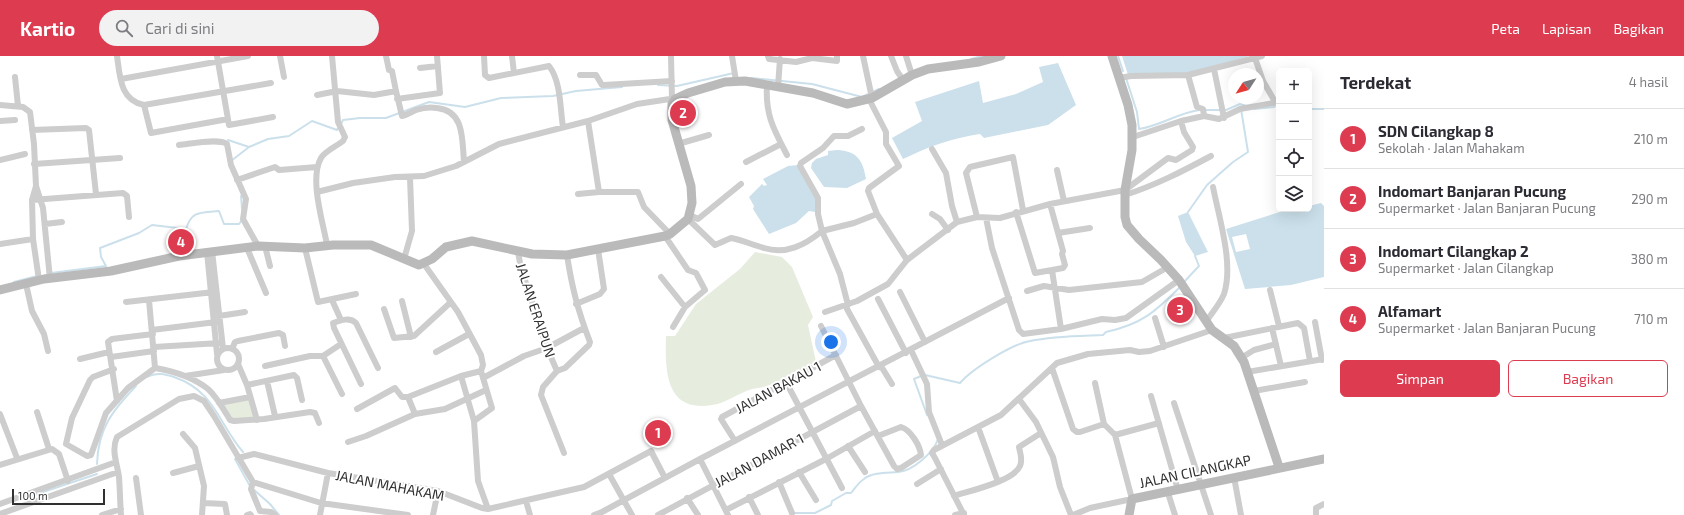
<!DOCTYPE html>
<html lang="id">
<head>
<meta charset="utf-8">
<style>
  body { margin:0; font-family:"Exo 2",sans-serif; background:#f2f2f3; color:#2b2b33 }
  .controls { position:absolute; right:12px; top:12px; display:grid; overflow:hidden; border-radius:6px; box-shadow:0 4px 16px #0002 }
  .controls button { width:36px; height:36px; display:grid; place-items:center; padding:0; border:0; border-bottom:1px solid #e1e1e2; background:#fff; color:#2b2b33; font:20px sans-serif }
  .compass { position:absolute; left:1228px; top:12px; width:36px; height:36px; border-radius:50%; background:#fff; box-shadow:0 4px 16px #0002; rotate:234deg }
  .scale { position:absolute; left:12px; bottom:10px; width:93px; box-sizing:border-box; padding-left:4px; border:2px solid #303030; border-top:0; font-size:11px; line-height:14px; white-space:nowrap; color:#303030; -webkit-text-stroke:3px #fff; paint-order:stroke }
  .you { position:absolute; left:831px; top:286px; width:14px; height:14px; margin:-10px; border:3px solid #fff; border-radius:50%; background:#1a73e8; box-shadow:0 0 0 6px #1a73e833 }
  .badge { display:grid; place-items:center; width:26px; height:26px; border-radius:50%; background:#dd3b50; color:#fff; font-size:13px; font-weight:700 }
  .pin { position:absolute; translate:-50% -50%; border:2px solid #fff; box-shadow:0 1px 4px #0006 }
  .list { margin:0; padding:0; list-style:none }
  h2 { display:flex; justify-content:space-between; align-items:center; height:52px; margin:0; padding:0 16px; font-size:17px }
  h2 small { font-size:13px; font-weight:400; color:#7c7c81 }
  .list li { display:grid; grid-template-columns:26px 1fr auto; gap:12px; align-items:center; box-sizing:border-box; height:60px; padding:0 16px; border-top:1px solid #e1e1e2 }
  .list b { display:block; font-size:15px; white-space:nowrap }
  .list p { margin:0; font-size:13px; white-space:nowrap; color:#7c7c81 }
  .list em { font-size:13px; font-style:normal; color:#7c7c81 }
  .actions { display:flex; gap:8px; padding:12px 16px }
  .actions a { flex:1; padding:9px 0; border:1px solid #dd3b50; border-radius:6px; text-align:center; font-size:14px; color:#dd3b50 }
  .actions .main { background:#dd3b50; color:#fff }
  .icon { flex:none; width:22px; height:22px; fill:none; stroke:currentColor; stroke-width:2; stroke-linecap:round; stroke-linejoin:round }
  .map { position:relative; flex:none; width:1324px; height:459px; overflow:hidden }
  header { display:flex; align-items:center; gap:24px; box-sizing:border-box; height:56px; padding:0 20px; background:#dd3b50; color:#fff }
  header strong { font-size:19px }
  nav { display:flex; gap:22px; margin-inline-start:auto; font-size:14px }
  .search { width:280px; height:36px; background:#f2f2f3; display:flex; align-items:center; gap:10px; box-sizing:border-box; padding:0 14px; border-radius:22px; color:#7c7c81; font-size:15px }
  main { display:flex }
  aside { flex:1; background:#fff }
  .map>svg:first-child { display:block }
  .green { fill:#e6ecde }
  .water { fill:#cbe0eb; fill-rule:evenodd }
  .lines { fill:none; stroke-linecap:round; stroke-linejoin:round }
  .stream { stroke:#cbe0eb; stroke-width:2 }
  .street { stroke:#cdcdcd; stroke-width:6 }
  .secondary { stroke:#bababa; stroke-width:9 }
  .labels { text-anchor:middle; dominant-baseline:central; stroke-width:4; stroke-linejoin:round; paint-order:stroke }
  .street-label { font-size:14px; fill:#303030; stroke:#fff }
</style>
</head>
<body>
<header>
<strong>Kartio</strong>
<div class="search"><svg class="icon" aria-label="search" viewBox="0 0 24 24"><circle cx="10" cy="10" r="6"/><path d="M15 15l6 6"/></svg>Cari di sini</div>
<nav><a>Peta</a><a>Lapisan</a><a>Bagikan</a></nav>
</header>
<main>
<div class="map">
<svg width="1324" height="459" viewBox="0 0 1324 459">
  <rect width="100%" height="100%" fill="#fff"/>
  <path class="green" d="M755 196 782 201 792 211 813 261 808 269 816 306C799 314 782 325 764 331 760 332 756 332 752 333 738 337 727 347 712 349 665 357 665 314 666 280H675L696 248 740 213Z
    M250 341 257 364 234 365 219 347Z"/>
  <path class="water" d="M1122 0H1249L1198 15 1176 19H1128Z
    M1058 7 1076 49 1048 69 984 82 980 78C952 82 928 91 903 103L892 82 922 65 915 46 979 25 983 47 1016 38 1043 26 1039 11Z
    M837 94C857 95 863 104 866 123L847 132 824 131 811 112 812 107 816 103 828 99V95Z
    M798 109 817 144 815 156 809 155 796 167 769 178 753 153 754 150 749 141 762 128 764 130 767 129 763 123 788 110Z
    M1321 147 1324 150V221L1291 229 1245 233 1226 173 1283 155 1309 153V150ZM1246 178 1250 193 1236 196 1232 181Z
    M1188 156 1208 196 1195 200 1186 186 1178 160Z"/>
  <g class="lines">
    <path class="stream" d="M1118 0 1123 15
      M971 3 982 0
      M751 22 812 28 862 41 879 33
      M1126 22 1137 56 1139 73C1160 70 1178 57 1199 54
      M658 29 677 30 734 17
      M1254 53 1274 51 1279 45
      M1310 53H1324
      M1204 54H1226L1240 48 1246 50
      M341 68 343 64 360 62H386L429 46 465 51 501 42 553 40 576 35 622 31
      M228 84 249 91 268 83 289 80 312 65 337 74 338 72
      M231 105 249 91
      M241 140 242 153
      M1188 156 1207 129 1233 106 1248 96 1241 53
      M51 217 106 210 101 201 100 192 139 177 152 169 186 173C192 154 201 157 219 155L224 168H239L242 164
      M14 226 37 220
      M1184 226 1199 210 1195 200
      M925 319 960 327C972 313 1012 288 1030 285 1054 280 1079 280 1103 279L1106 276C1142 268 1155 256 1180 231
      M921 320 914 323 927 359
      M147 321C156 316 165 318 174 321 215 335 218 367 243 396
      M235 403 250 430
      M97 408C98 373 112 355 136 330
      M253 433 270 448 279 459
      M28 441 97 418
      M793 457H815L831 449 832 445 846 437H851C855 432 859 426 864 423 873 416 888 417 898 416 913 415 934 396 938 383"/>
    <path class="street" d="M117 0C120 21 120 44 144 49L151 77 228 63
      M217 0 229 69 273 61
      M280 0 284 21
      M386 0 389 14 392 15 396 35
      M484 0 485 19 489 22 549 10C561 25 560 52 563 71
      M512 0 514 17
      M671 0 672 43
      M732 0 736 25
      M768 0 769 3 796 6 812 2 837 5V0
      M863 0 872 42
      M891 0 897 15 903 24
      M906 0 912 19
      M420 12 438 10
      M1214 13 1224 62
      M580 19H596L602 29H604L672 25
      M1188 19 1197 51 1203 53 1204 60
      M15 21 18 50
      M1119 22 1131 20 1188 19 1262 0
      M121 23 248 0
      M767 29C765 59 774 74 787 99
      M778 31 780 3
      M317 39 337 35 374 39 396 35 402 60C407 59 411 56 416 54 422 52 431 51 437 52 465 55 462 84 464 106
      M397 43 440 37 437 0
      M869 43 886 76V88L899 110 869 132 868 135 877 158
      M0 49 23 51 30 56 34 88 36 130 32 144 33 183 39 224
      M144 49 271 27
      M0 65 15 64
      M32 74 86 72 89 74 96 138
      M1133 81 1181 65 1204 60 1219 63 1240 53 1273 47 1274 44 1263 25 1255 2
      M678 88 709 79
      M179 89C190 88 218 82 227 88L231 109 246 143 243 163 258 190
      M932 93 946 117 952 150 957 166
      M0 104 25 98
      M746 106 781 88
      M34 108 120 102
      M1057 114 1064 145
      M237 124 275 111 279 114 317 111
      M36 130 43 152 50 223
      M317 136 353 127 395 121 424 120 456 110 499 88 588 65 637 48 670 43 675 44
      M599 136H638L644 151 670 178
      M578 138 599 136 588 65
      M1125 139C1156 129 1183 115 1211 100
      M32 144 123 137 127 140 129 161
      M1050 148 1063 195 1062 198 1065 209 1063 212 1052 214 1061 273
      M1016 156 1035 217 1052 214
      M932 158 940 163 948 174
      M690 159 698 163 741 128
      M977 161 966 117 970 111 1013 101 1023 154
      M986 162 992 192 1019 274 1023 278 1061 273 1102 263 1115 264 1126 262 1179 224
      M688 163 715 189 731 182C742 184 753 189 764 192 786 199 805 189 822 175L818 158V142L800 110 801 107 823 92 834 80H848L862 73
      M45 168 62 166
      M1058 177 1090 172
      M665 180 688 214 696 217 705 234 685 251 673 271
      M0 188 33 183
      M327 189C323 166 309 123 321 102 325 95 337 90 343 85L345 81 338 66 332 0
      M265 190 270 210
      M247 192 266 237
      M305 192 318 246 356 238
      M212 195 223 292
      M207 196 217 298
      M518 196 521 212 547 292 557 315 543 331 541 339 564 397
      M404 203 412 175 410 122
      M424 208 458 256 481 299 483 309 481 315 492 352 474 365
      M661 221 685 251
      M26 228 32 255 44 278 48 295
      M1270 234 1279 270
      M1027 235 1044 230 1069 234 1142 226 1168 211
      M900 236 925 286
      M878 243 906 297
      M149 244 155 312
      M332 244 341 264
      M402 245 411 281
      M126 246 214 236
      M576 248 600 238 604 233 598 193
      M848 249 840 218 822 175 854 167 877 158 907 204
      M384 253 394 282 414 280 451 246
      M847 253 879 311
      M825 256 857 245 888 228 907 204 957 166 977 161 1000 162 1050 148 1125 134 1168 102 1176 104 1192 94 1193 91 1184 76 1181 65
      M219 260 245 256
      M1155 262 1164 291
      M1206 266C1211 258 1220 248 1224 238 1234 208 1219 162 1213 131
      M1315 266 1322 304
      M821 270 861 350 894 410 897 413 901 412 921 399C920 390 911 374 901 371L878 380
      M1272 272 1281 310
      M152 274 216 266
      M1224 282 1298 267 1304 272 1310 305
      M341 288 323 300 342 338
      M154 291 220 287
      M217 303a11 11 0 1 1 22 0a11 11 0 1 1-22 0Z
      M232 293 235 286 238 285 279 277 283 279 285 290
      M911 294 927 328 929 356 942 389
      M436 296 469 278
      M111 301 154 295
      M1241 302 1254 294 1276 288
      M80 303 109 296
      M238 308 247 329 257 364
      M265 310 310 300H323
      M881 310 892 328
      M1052 312 1073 373 1077 376H1080L1104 368
      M114 313 93 321 90 324 72 362 66 388 87 400 91 399 106 357 128 332 155 312C173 315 194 322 208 333 217 341 224 354 230 364L234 365 264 363 310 356 315 357 319 367
      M557 315 565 312 589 289 590 286C578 255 572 232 567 199
      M1247 316 1324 303
      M185 320 224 314
      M461 320 474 365 478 425 488 453
      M483 322 524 300 547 292 584 272
      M267 325 275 360
      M786 326 842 432
      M361 328 334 272 333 267C341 264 350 261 356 267L378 312
      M247 329 294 319 297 322 302 344
      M1254 335 1305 326
      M1151 340 1178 434
      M1019 343 1036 366 1053 401 1060 431 1071 459
      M117 345 108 286 112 283 153 278
      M219 347 250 341
      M1174 347 1211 459
      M357 353 395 332 402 341H408
      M37 356 49 393
      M0 358 17 402
      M415 358 445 353 486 334
      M978 371 998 426
      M183 378 195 392 204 430 202 459
      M1115 379 1159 367
      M735 385 721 363 722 361 836 299
      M348 386 366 380 415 358 408 341 461 320 481 315
      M848 390 865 416
      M238 402 254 398 328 417 438 435 482 452 488 453 584 431 651 395 665 422
      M700 403 728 459
      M0 409 52 393 59 398 68 425
      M799 416 816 444
      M173 417 199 410
      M609 418 632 459
      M1234 421 1241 459
      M136 422 141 459
      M253 426 251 433 260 455 271 456 275 459
      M779 426 792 457
      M917 428 941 413
      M1168 437 1175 459
      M954 440C969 435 1014 425 1020 410 1023 403 1020 397 1019 391L1041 377
      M749 441 758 459
      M687 442 698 459
      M526 445 530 459
      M203 447 225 448 227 459
      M0 448 116 406
      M726 454 826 403 875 375
      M0 458 118 416
      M102 459 121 453
      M121 459C120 446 120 434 119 421 117 407 111 394 117 381L179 343 194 340 204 345 214 360 253 426 321 447 408 459
      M247 459 250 458 251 459
      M320 459 328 417
      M433 459 438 435
      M594 459 602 456 700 403 1009 242
      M658 459 861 350
      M955 459 964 457
      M964 459 935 402 932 397 934 394 1001 359 1057 307 1088 298 1130 294 1139 296 1150 295 1212 274
      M1073 459 1090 452 1132 443 1115 379 1104 368 1095 327
      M1316 459V452L1324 448"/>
    <path class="secondary" d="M1112 0 1128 49 1132 69V94L1125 134V161L1127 169 1139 183 1161 204 1179 224 1212 274 1234 290 1244 306 1279 411
      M0 234 44 223 111 215 179 200 258 190 305 192 333 189H371L419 209 432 203 446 191 472 185 532 198 567 199 665 180 670 178 688 163 692 147 691 130 672 64V48L675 43 688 37 725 26 745 25 813 37 847 48 872 42 912 19 928 13 979 6 1001 0
      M1129 459 1132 443 1324 403"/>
  </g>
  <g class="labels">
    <g class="street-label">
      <text transform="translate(536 254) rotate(72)">JALAN ERAIPUN</text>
      <text transform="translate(778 331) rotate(-28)">JALAN BAKAU 1</text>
      <text transform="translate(759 404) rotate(-28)">JALAN DAMAR 1</text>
      <text transform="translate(1195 415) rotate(-12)">JALAN CILANGKAP</text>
      <text transform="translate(390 429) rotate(11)">JALAN MAHAKAM</text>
    </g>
  </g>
</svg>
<div class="controls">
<button>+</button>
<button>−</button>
<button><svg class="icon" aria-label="locate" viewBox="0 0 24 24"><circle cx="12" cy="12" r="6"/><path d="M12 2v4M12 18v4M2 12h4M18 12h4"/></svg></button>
<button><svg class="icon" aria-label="layers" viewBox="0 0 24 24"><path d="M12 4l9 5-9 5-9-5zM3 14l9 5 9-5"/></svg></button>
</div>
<svg class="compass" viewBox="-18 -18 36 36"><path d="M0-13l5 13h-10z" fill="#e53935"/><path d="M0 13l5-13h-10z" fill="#7c7c81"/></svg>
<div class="scale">100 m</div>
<div class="you"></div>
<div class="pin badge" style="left:658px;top:377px">1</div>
<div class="pin badge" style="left:683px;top:57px">2</div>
<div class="pin badge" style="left:1180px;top:254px">3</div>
<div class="pin badge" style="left:181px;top:186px">4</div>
</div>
<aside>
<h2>Terdekat<small>4 hasil</small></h2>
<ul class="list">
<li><span class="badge">1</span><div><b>SDN Cilangkap 8</b><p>Sekolah · Jalan Mahakam</p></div><em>210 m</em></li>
<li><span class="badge">2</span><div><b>Indomart Banjaran Pucung</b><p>Supermarket · Jalan Banjaran Pucung</p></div><em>290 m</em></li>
<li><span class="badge">3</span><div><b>Indomart Cilangkap 2</b><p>Supermarket · Jalan Cilangkap</p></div><em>380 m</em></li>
<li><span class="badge">4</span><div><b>Alfamart</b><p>Supermarket · Jalan Banjaran Pucung</p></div><em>710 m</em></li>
</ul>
<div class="actions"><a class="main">Simpan</a><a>Bagikan</a></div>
</aside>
</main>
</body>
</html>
